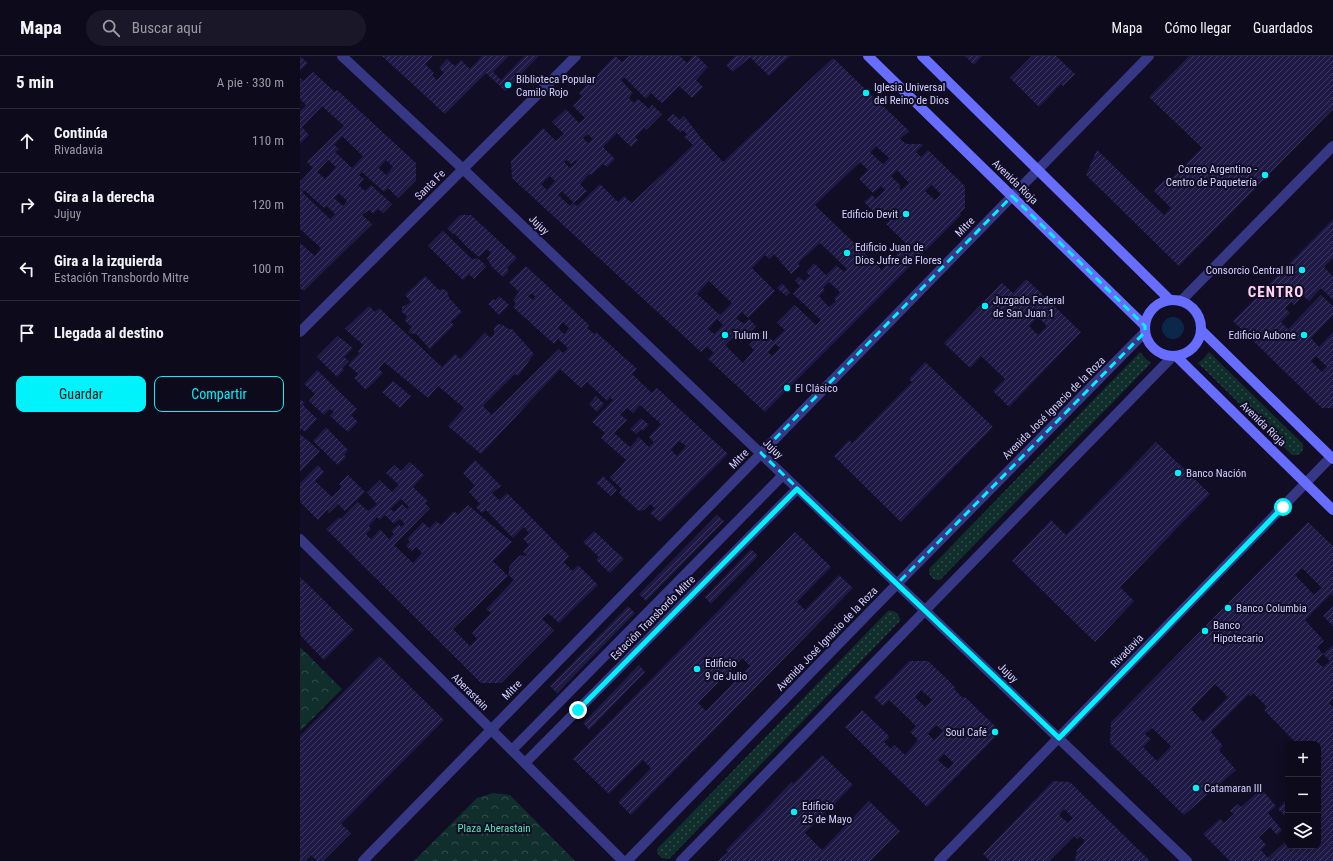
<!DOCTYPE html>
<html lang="es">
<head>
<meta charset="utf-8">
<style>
  body { margin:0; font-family:"Roboto Condensed",sans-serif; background:#1a1828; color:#f1f3f6 }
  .controls { position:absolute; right:12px; bottom:12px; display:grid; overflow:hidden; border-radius:8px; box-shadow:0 2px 10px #0003 }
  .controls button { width:36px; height:36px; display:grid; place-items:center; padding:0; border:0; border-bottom:1px solid #2c2b3a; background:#0c0a1b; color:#f1f3f6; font:20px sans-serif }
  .stop { position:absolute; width:12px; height:12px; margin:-9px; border:3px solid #00f2fb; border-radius:50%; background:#fff }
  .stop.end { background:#00f2fb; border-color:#fff; box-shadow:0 1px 4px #0008 }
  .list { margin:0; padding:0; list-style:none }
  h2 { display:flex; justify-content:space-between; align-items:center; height:52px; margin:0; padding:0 16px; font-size:17px }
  h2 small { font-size:13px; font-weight:400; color:#9a9aa3 }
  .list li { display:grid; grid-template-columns:26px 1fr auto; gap:12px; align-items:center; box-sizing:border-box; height:64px; padding:0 16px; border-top:1px solid #2c2b3a }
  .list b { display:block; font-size:15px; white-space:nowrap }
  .list p { margin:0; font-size:13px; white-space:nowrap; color:#9a9aa3 }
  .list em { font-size:13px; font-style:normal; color:#9a9aa3 }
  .actions { display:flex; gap:8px; padding:12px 16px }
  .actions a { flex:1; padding:9px 0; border:1px solid #00f2fb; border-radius:8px; text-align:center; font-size:14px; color:#00f2fb }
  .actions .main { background:#00f2fb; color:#111 }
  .icon { flex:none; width:22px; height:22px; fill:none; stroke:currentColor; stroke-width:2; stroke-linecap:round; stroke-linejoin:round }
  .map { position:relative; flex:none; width:1033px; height:805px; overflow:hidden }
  header { display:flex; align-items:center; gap:24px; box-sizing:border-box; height:56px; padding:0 20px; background:#0c0a1b; border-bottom:1px solid #2c2b3a }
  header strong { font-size:19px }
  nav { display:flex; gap:22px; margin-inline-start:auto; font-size:14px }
  .search { width:280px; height:36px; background:#1a1828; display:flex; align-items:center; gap:10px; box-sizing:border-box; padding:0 14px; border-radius:22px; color:#9a9aa3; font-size:15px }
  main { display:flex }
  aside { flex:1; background:#0c0a1b }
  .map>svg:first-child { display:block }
  .grass { fill:url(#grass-dots) }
  .park { fill:url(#park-crowns) }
  .water { fill:#0b274a }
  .building { fill:url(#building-hatch); fill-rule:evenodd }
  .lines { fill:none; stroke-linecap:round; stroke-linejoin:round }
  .service { stroke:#373885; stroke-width:10 }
  .minor { stroke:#373885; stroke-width:10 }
  .secondary { stroke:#676dff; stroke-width:10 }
  .route { stroke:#00f2fb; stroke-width:5 }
  .marked { fill:none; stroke:#00f2fb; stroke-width:3; stroke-dasharray:8 5; stroke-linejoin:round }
  .poi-dot { fill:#00f2fb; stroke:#100d24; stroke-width:1.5 }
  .labels { text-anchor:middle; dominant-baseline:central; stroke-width:4; stroke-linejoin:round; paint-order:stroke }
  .poi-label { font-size:11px; fill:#d3d0ff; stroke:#100d24; text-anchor:start }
  .street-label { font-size:11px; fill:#d3d0ff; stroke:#100d24 }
  .park-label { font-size:11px; fill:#58e3b8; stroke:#100d24 }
  .district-label { font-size:15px; font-weight:bold; letter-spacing:1px; fill:#ffd2f1; stroke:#100d24 }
</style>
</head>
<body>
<header>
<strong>Mapa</strong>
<div class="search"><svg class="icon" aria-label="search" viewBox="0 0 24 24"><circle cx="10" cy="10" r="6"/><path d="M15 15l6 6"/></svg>Buscar aquí</div>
<nav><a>Mapa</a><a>Cómo llegar</a><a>Guardados</a></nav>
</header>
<main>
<aside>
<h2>5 min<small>A pie · 330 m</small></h2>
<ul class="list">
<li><svg class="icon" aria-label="ahead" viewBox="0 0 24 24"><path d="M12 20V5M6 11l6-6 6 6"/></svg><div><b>Continúa</b><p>Rivadavia</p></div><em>110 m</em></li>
<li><svg class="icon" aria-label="right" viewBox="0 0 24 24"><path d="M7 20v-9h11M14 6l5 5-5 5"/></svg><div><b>Gira a la derecha</b><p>Jujuy</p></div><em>120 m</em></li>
<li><svg class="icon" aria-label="left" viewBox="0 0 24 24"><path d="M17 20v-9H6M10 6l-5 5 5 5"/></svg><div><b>Gira a la izquierda</b><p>Estación Transbordo Mitre</p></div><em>100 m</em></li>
<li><svg class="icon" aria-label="arrive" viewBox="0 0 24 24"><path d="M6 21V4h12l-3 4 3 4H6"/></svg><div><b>Llegada al destino</b></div></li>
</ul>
<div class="actions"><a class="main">Guardar</a><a>Compartir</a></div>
</aside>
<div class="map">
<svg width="1033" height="805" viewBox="0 0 1033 805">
  <defs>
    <pattern id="grass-dots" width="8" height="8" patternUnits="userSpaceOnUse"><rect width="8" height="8" fill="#102e2b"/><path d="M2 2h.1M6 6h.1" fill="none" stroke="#324b4b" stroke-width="1.8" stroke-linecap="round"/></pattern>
    <pattern id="park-crowns" width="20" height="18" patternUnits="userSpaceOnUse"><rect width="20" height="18" fill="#102e2b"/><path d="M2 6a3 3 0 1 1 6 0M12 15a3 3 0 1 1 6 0" fill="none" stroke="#324b4b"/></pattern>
    <pattern id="building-hatch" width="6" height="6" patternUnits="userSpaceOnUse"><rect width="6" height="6" fill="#1f1946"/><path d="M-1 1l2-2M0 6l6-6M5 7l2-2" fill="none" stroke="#3f3962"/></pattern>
  </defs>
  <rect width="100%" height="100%" fill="#100d24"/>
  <path class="grass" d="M840 296 845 302 851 307 640 524C633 525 629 520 629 513Z
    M909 296 1003 388C1004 396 1000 400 992 399L898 307 903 303Z
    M588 555C595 554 600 558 600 565L369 803C362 803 357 800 357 793Z"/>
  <path class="park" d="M0 591 42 633 0 675Z
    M193 737 210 739 275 805H114L177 742Z"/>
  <path class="water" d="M862 272a11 11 0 1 1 22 0a11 11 0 1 1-22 0Z"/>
  <path class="building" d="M0 0 8 7 0 15Z
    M82 0H133L125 8 134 17 132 19 137 24 144 17 139 12 147 3 155 10 161 4 170 13 182 0H209L193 16 201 24 224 0H239L205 35 186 17 145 58Z
    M315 0 322 6 329 0H380L387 7 393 0H397L408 11 396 24 403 31 392 42 379 30 362 47 351 37 346 43 324 21 321 24 333 37 329 42 334 47 338 43 349 53 352 49 362 58 346 74 344 72 335 81 338 84 331 91 317 77 303 91 315 103 307 111 303 108 291 119 289 118 280 128 287 135 274 147 262 135 258 139 270 150 273 147 277 150 300 128 318 146 324 140 332 147 393 89 384 81 387 78 382 74 380 76 367 64 373 58 380 64 384 60 401 82 423 106 533 2 609 75 600 83 606 88H622L623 89 616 96 621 101 628 94 665 130V152L660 157 661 159 465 356 408 303 414 297 407 290 401 296 212 122 211 105 243 72 256 85 264 78 252 66 266 53 279 67 285 62 273 50 282 40 279 37ZM288 78 293 83 288 87 283 82ZM576 90 589 102 583 108 570 96ZM267 104 271 108 276 104 277 106 270 112 264 106ZM560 106 568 114 559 123 573 137 581 130 585 134 576 143 572 139 564 146 579 161 585 155 592 162 586 168 607 188 582 214 515 149ZM597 114 609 127 601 134 599 132 601 130 591 120ZM250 120 255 125 247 134 241 128ZM632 129 641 138 635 144 625 135ZM520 187 547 213 544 216 536 209 526 219 514 207 506 216 510 220 504 225 499 221 495 225 500 230 493 238 521 264 516 269 495 249 477 267 485 274 473 285 466 279 467 277 463 274 449 289 454 294 443 307 425 289 435 279 441 286 456 270 449 263 444 268 436 262 442 256 448 262 475 235 452 212 465 199 469 203 474 198 491 218 500 210 498 207ZM409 225 432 247 420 259 397 238ZM529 226 540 236 534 243 536 245 529 251 519 240 525 234 523 232ZM417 263 423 269 414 278 408 273ZM475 288 480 292 472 300 468 296Z
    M435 0H490L469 20 450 1 433 16 426 9Z
    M665 0H682L674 9Z
    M732 0H756L775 18 763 30 761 28 739 51 710 22Z
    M889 0H1033V53L879 210 786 119 797 94 864 159 871 152 854 135 867 121 870 124 902 92 849 41Z
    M13 16 35 36 37 34 116 107V124L98 142 88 132 84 136 62 116 59 119 64 123 58 129 65 135 71 129 92 148 83 157 78 153 73 158 69 154 62 159 72 168 4 235 0 232V187L15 200 21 192 0 173V124L1 125 13 112 7 106 44 70 22 50 2 71 9 79 0 88V55L6 49 0 43V22L3 25ZM42 80 63 100 52 112 35 96 39 93 34 89ZM28 104 36 111 25 123 17 116ZM86 104 93 111 86 119 79 112ZM4 134 24 152 27 150 35 158 30 163 2 136ZM39 137 47 145 43 150 34 142Z
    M160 159H171L217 202 207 212 209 215 203 221 192 211 187 202 191 197 187 193 179 201 168 192 154 177 153 178 147 172Z
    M1033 163V202L1024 211 1033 220V244L1021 232 1009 245 1003 240 994 249 991 246 985 252 990 257 981 266 988 273 1021 239 1033 250V259L1011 282 1019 291 1033 276V352H1022L933 265ZM1016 300 1027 311 1022 316 1011 305Z
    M143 175 172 203 178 202 186 210 174 223 169 218 163 224 128 190Z
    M226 210 289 269 287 272 294 278 296 276 337 313 332 318 352 337 357 332 428 398 360 466 350 457 355 452 350 448 344 454 339 455 319 437 322 433 310 422 326 404 301 382 305 377 292 366 313 344 310 341 307 345 287 326 281 332 260 313 181 398 148 370 164 352 138 330 128 342 84 306 79 313 83 317 66 334 54 322 58 318 48 309 59 297 58 296 63 289 45 273 69 250 75 256 79 252 142 311 155 298 160 303 185 277 191 282 194 278V272L198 268 203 269 208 273H212L234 298 218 320 215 318 183 350 192 359 259 293 263 297 268 292 258 283 254 288 213 251 216 247 213 244 219 236 209 226ZM232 237 235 240 233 244 228 240ZM263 266 269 272 264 278 258 272ZM340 349 361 368 349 381 354 386 349 391 339 381 330 391 314 377 327 364 320 358 327 352 333 357ZM379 385 386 390 377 400 371 394Z
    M125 220 139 234 143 233 147 235 149 242 162 256 151 266 154 269 130 293 116 278 108 277 112 271 105 265 107 260 102 256V251L111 246 105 239Z
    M726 223 781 276 709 351 693 335 705 323 681 300 670 312 644 287 702 227 713 237ZM738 261 747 270 738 279 729 270Z
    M482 227 490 236 486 240 477 232Z
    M199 240 209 249 199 259 188 248 193 243 195 244Z
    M38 280 53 292 44 301 49 305 42 312 44 314 37 321 17 301Z
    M625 306 693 371 601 466 534 400 549 384 552 387 612 326 609 323Z
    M17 314 57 353 51 359 58 366 48 376 30 360 34 356 30 353 24 359 9 345 15 338 4 328Z
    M93 325 111 340 100 352 82 336Z
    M296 340 304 348 297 356 289 348Z
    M0 343 5 347 3 349 17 363 5 376 2 373 0 375Z
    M341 362 349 369 343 375 341 373 336 378 330 373Z
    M26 371 48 394 44 399 46 401 38 409 13 385Z
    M0 378 20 395 0 416Z
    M856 386 910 438 820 531 834 545 795 586 712 505 751 464 766 479Z
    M175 404 201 430 192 437 199 444 207 437 269 500 264 506 272 515 278 509 298 529 259 567 248 557 242 563 254 574 201 627H181L26 473 39 461 41 463 58 446 68 455 77 448 67 437 80 424 92 436 99 429 86 417 95 409 101 415 110 406 124 419 113 431 128 445 125 447 130 452 94 489 113 507 122 497 116 491 112 495 106 490 110 485 107 483 123 466 129 472 136 465 141 469 154 455 158 459 168 449 212 486 193 505 208 520 153 573 170 590 177 583 172 577 191 557 186 553 214 524 208 519 209 516V511L219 500 222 499 226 500 227 499 223 496 229 489 223 483 229 477 224 471 213 482 186 454 182 457 176 451 180 448 169 436 175 430 163 417ZM101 443 109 451 107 453 102 448 94 456 90 453ZM85 459 94 468 100 463 105 468 101 471 99 468 91 475 94 478 89 483 80 473 71 483 66 478 71 473 69 470 77 461 80 464Z
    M18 409 24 416 15 425 32 441 42 431 39 428 48 419 65 436 45 455 38 448 29 457 27 454 18 464 0 446V427Z
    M303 420 317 434 311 440 296 427Z
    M417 459 424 465 346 545 339 538Z
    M1008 466 1033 490V540L1031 538 1005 564 1024 585 1017 591 1023 598 1016 605 1023 611 1030 605 1023 598 1033 589V643L1029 647 1033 651V805H930L903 778 920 763 924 767 934 758 930 755 938 748 941 751 961 733 976 750 968 757 982 774 977 779 970 771 959 781 966 789 961 794 968 802 987 784 988 790H1018V688H997L964 654 967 651 953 637 950 640 949 638 911 676 923 690 919 694 936 714 884 759 810 687 811 666ZM1002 512 1022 532 1014 539 995 519ZM915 628 928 641 903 666 891 653ZM852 672 871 690 857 705 843 691 851 683 845 678Z
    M294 475 324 503 310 517 296 504 299 501 283 486Z
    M495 476 531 511 497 546 505 554 539 519 553 532 331 759 318 746 351 712 343 704 309 738 273 703ZM442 602 450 610 406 655 398 647Z
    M451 493 458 500 411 548 405 541Z
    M0 521 54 574 24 604 0 579Z
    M328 550 335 557 257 637 250 630Z
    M1033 550V570L1023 560Z
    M79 600 144 664 41 768 51 777 23 805H17L11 799 5 805H0V680Z
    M609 605H628L655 631 654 633 663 642 665 641 696 671V680L627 751 545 671 562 654 588 679 589 682 584 686 591 693 595 689 605 699 618 684 610 676 616 670 589 644 583 650 574 641ZM621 634 632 644 625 651 615 641ZM636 669 643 675 634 684 628 678ZM644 698 654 707 648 713 638 704Z
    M339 609 345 616 289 674 283 667Z
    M522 699 553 729 505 777 522 794 569 745 600 775 570 805H418L428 796 426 794 492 726 493 728Z
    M753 725 770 726 850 805H793L792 804 790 805H775L777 794 785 785 780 780 777 783 774 780 749 805H690L683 798ZM764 753 773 762 768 767 759 759Z
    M988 741V763L978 753Z"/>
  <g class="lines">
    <path class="service" d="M212 694 483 419
      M225 707 497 433"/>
    <path class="minor" d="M42 0 163 113 887 805
      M881 245 1033 90
      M0 276 276 0
      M0 483 323 805
      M63 805 849 0
      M327 805 597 528 845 276
      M381 805 873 300
      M639 805 1031 401"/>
    <path class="secondary" d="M568 0 845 270
      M622 0 870 244
      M845 272a28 28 0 1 1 56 0a28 28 0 1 1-56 0Z
      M901 274 1033 403
      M876 300 1033 454"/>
  </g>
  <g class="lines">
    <path class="route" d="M278 654 497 433 759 682 983 451"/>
  </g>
  <path class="marked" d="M712 140 845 270V276L597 528 461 397Z"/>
  <g class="poi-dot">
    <circle cx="208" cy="29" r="4"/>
    <circle cx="566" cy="37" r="4"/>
    <circle cx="965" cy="119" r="4"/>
    <circle cx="606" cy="158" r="4"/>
    <circle cx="547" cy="197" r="4"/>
    <circle cx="1002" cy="214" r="4"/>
    <circle cx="685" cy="250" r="4"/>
    <circle cx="425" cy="279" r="4"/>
    <circle cx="1004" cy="279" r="4"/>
    <circle cx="487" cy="332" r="4"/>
    <circle cx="878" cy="417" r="4"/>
    <circle cx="928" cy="552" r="4"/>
    <circle cx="905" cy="575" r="4"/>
    <circle cx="397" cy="613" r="4"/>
    <circle cx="695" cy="676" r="4"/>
    <circle cx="896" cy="732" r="4"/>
    <circle cx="494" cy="756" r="4"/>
  </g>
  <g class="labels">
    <g class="poi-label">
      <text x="216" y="23">Biblioteca Popular<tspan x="216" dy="13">Camilo Rojo</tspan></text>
      <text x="574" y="31">Iglesia Universal<tspan x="574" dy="13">del Reino de Dios</tspan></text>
      <text x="957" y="113" text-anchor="end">Correo Argentino -<tspan x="957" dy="13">Centro de Paquetería</tspan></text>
      <text x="598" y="158" text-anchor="end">Edificio Devit</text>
      <text x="555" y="191">Edificio Juan de<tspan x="555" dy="13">Dios Jufre de Flores</tspan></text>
      <text x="994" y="214" text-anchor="end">Consorcio Central III</text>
      <text x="693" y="244">Juzgado Federal<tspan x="693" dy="13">de San Juan 1</tspan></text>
      <text x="433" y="279">Tulum II</text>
      <text x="996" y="279" text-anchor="end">Edificio Aubone</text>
      <text x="495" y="332">El Clásico</text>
      <text x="886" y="417">Banco Nación</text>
      <text x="936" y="552">Banco Columbia</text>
      <text x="913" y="569">Banco<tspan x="913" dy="13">Hipotecario</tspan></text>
      <text x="405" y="607">Edificio<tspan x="405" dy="13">9 de Julio</tspan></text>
      <text x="687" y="676" text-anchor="end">Soul Café</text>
      <text x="904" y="732">Catamaran III</text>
      <text x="502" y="750">Edificio<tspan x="502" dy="13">25 de Mayo</tspan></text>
    </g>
    <g class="street-label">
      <text transform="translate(715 126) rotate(44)">Avenida Rioja</text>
      <text transform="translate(130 129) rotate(-45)">Santa Fe</text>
      <text transform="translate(239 169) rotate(44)">Jujuy</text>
      <text transform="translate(665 171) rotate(-46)">Mitre</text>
      <text transform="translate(754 352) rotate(-45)">Avenida José Ignacio de la Roza</text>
      <text transform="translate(963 368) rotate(44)">Avenida Rioja</text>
      <text transform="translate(473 393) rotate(44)">Jujuy</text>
      <text transform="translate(439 403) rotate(-46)">Mitre</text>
      <text transform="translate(353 562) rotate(-45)">Estación Transbordo Mitre</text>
      <text transform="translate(527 583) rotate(-46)">Avenida José Ignacio de la Roza</text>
      <text transform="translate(827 595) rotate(-46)">Rivadavia</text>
      <text transform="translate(708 617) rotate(44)">Jujuy</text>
      <text transform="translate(212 634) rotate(-46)">Mitre</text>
      <text transform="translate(170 636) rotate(45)">Aberastain</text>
    </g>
    <g class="park-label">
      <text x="194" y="772">Plaza Aberastain</text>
    </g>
    <g class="district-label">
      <text x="976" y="236">CENTRO</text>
    </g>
  </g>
</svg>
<div class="controls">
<button>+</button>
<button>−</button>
<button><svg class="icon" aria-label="layers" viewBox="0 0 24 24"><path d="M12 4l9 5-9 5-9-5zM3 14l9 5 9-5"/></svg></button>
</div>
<div class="stop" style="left:983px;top:451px"></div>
<div class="stop end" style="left:278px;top:654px"></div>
</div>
</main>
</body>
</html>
